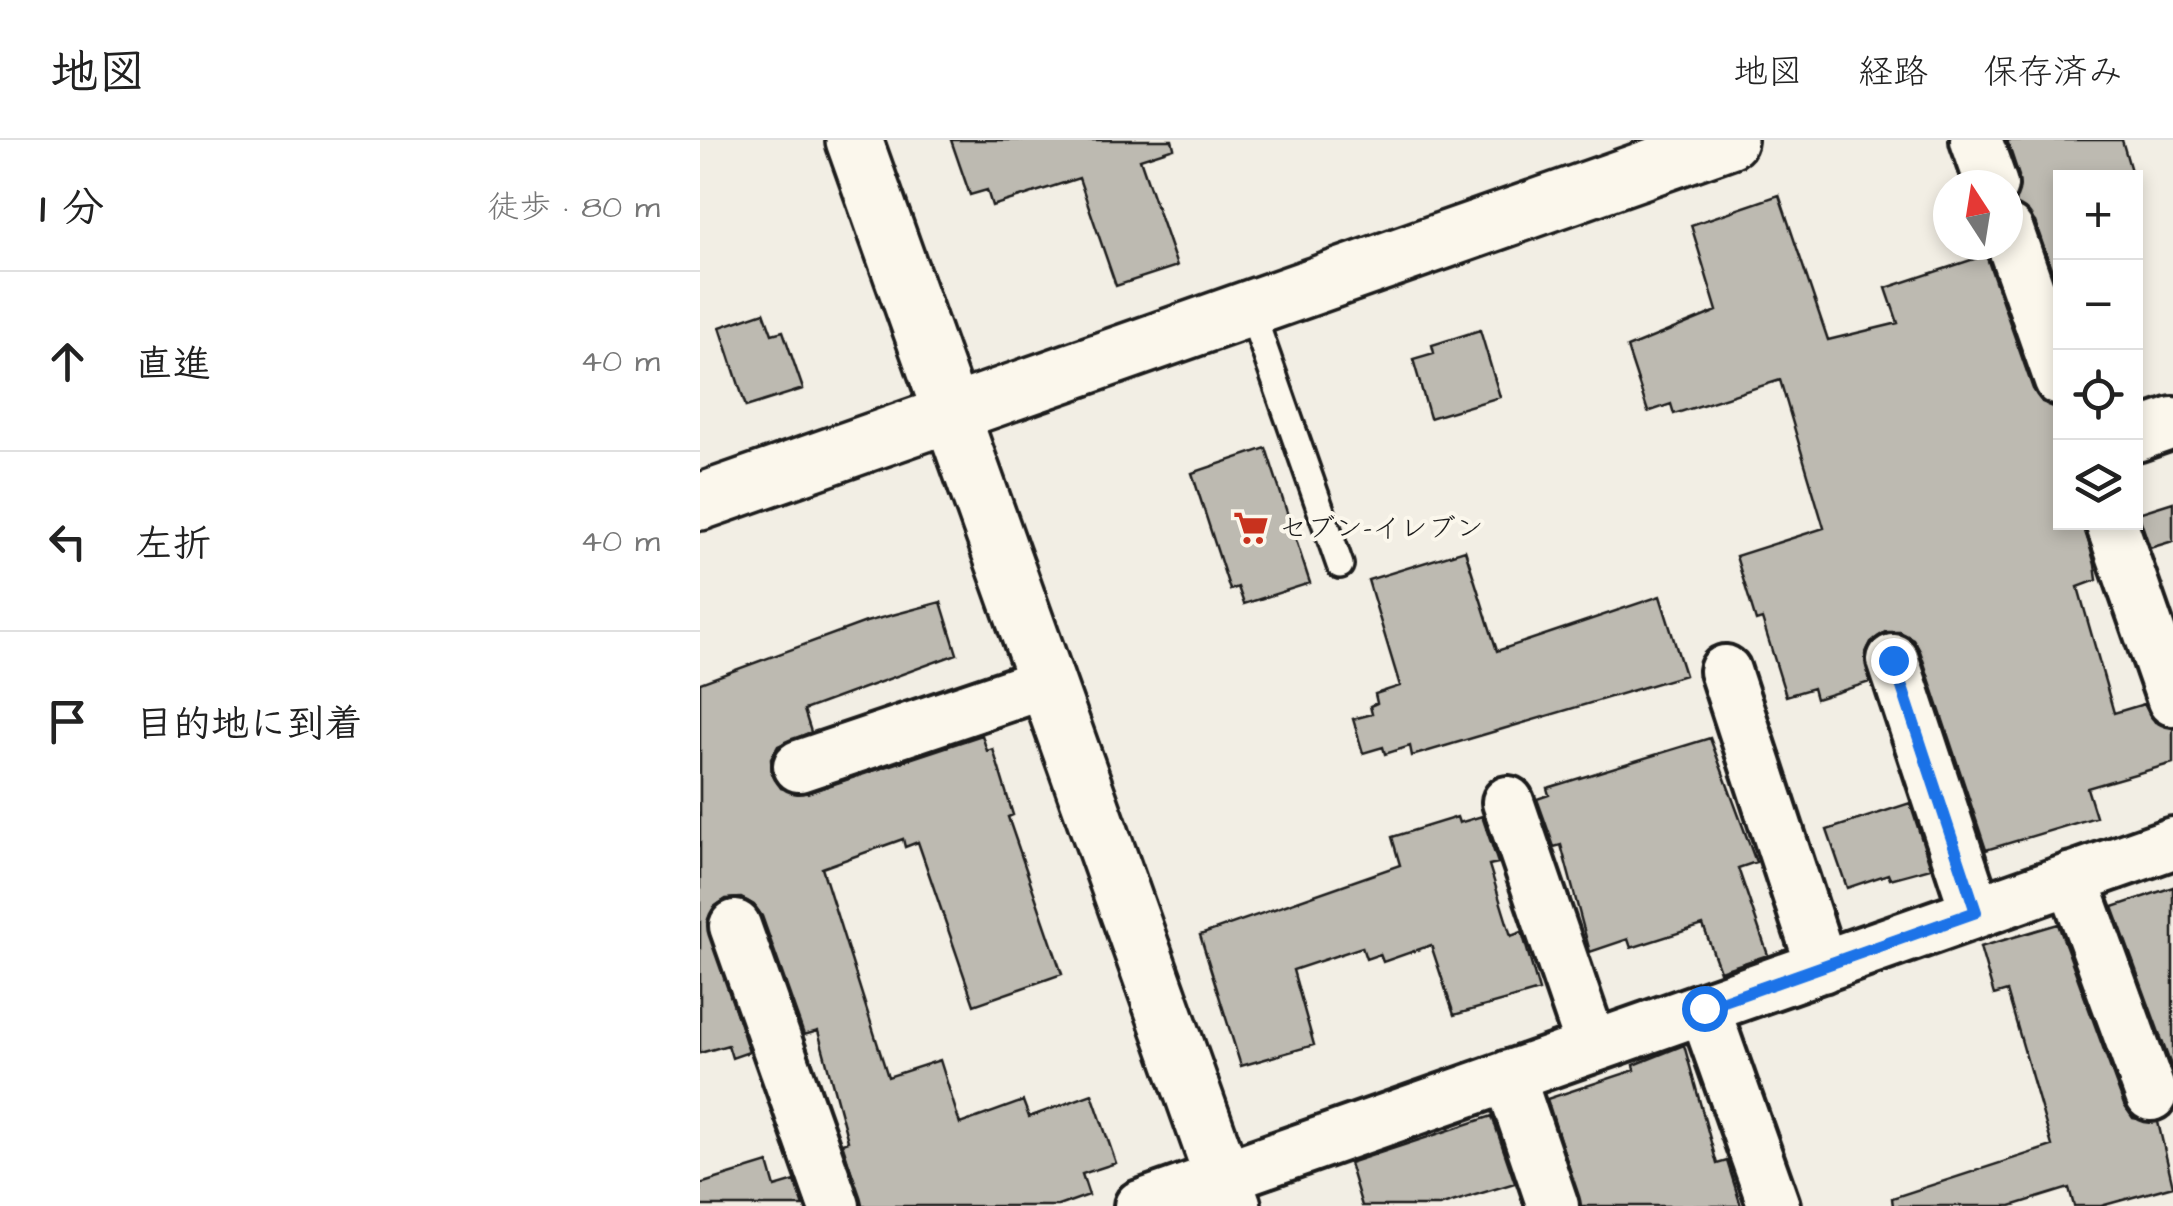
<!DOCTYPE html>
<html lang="ja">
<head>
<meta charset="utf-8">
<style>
  body { margin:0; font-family:"Architects Daughter","Klee One",sans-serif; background:#f2f2f2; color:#222 }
  .controls { position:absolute; right:30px; top:30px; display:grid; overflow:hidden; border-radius:0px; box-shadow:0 5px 15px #0003 }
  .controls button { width:90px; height:90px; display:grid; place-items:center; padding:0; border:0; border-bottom:2px solid #e0e0e0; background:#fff; color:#222; font:50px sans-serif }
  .compass { position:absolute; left:1233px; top:30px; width:90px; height:90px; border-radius:50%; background:#fff; box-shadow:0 5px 15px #0003; rotate:348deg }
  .stop { position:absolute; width:30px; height:30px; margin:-22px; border:8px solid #1a73e8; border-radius:50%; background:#fff }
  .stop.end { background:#1a73e8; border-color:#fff; box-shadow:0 2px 10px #0008 }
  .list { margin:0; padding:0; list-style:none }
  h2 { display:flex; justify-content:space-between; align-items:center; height:130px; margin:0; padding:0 40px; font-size:42px }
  h2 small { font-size:32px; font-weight:400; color:#767676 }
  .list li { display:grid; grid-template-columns:65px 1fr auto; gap:30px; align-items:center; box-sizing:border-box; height:180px; padding:0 40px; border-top:2px solid #e0e0e0 }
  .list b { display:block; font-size:38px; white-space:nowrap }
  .list em { font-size:32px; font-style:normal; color:#767676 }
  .icon { flex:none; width:55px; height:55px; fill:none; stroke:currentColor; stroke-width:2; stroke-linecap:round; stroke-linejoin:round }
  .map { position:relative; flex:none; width:1473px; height:1066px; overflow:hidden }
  header { display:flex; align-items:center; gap:60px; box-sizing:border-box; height:140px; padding:0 50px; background:#fff; border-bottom:2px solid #e0e0e0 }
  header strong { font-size:48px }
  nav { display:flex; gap:55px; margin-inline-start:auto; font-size:35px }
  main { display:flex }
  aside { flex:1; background:#fff }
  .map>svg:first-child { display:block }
  .building { fill:#bdbab1; stroke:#1c1c1c; stroke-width:2.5 }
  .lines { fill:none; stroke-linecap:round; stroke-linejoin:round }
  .service-casing { stroke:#1c1c1c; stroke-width:32 }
  .minor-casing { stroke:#1c1c1c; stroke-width:58 }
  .tertiary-casing { stroke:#1c1c1c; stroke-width:62 }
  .service { stroke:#fbf7ec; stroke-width:25 }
  .minor { stroke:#fbf7ec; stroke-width:50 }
  .tertiary { stroke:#fbf7ec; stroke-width:55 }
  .route { stroke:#1a73e8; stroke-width:12 }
  .labels { text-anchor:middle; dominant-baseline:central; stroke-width:8; stroke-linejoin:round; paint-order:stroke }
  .poi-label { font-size:28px; fill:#1c1c1c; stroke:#fbf7ec; text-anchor:start }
</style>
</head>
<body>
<header>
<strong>地図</strong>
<nav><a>地図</a><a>経路</a><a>保存済み</a></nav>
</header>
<main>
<aside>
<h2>1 分<small>徒歩 · 80 m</small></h2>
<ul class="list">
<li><svg class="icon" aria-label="ahead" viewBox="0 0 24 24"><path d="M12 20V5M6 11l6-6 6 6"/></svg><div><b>直進</b></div><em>40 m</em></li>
<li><svg class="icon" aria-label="left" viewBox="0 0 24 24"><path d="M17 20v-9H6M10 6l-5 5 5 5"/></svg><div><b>左折</b></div><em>40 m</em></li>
<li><svg class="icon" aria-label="arrive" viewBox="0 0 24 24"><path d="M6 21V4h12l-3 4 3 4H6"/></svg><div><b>目的地に到着</b></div></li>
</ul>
</aside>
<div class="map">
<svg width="1473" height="1066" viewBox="0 0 1473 1066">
  <rect width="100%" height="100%" fill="#f2eee4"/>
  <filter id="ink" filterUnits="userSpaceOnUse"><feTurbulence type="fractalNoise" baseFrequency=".01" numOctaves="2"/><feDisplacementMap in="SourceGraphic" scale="20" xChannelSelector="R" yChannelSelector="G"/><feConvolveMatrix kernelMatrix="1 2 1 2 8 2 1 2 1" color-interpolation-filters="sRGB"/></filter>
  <g filter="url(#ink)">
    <path class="building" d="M251 0H472L474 8 440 19 477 126 416 146 379 38 292 66 287 50 270 55Z
      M1307 0H1422L1433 38H1360V154L1335 82 1315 63 1319 36Z
      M1079 55 1128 200 1198 183 1186 148 1286 115 1333 249 1342 262 1360 268V382H1383L1395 425 1397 440 1378 447 1414 573 1444 564 1455 582 1473 588V623L1387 648 1396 677 1286 710 1220 511 1213 499 1200 492H1185L1171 502 1165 515 1170 542 1116 559 1113 548 1086 556 1062 479 1056 481 1036 416 1124 388 1080 240 974 274 971 264 948 272 927 208 1017 171 991 85Z
      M64 172 72 194 83 191 103 249 46 267 20 187Z
      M780 190 800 257 730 278 713 219 734 213 732 205Z
      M566 308 610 443 544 464 538 447 530 450 492 333Z
      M1473 362V401L1450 408 1438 373Z
      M765 410 797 511 960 456 985 535 712 616 710 606 685 614 683 607 663 613 653 579 672 574 670 566 677 563 675 554 700 546 668 440Z
      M241 462 257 514 104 570 111 592 78 606 71 619 72 634 81 648 107 653 282 595 287 611 293 609 313 675 308 677 362 834 274 865 218 702 205 707 203 699 122 728 188 937 240 920 260 984 323 961 329 977 392 954 416 1023 382 1034 389 1055 358 1066H162L142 1003 148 1001 118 891 104 895 62 776 54 765 41 758 26 759 14 767 7 782 49 912 32 918 28 905 0 913V543L166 482Z
      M1010 598 1056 722 1038 728 1068 815 1020 831 1003 785 931 808 928 799 890 812 861 705 854 707 837 659 849 655 847 648Z
      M1210 663 1231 728 1190 739 1188 734 1147 748 1127 690Z
      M782 676 798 723 789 725 811 796 822 792 839 851 754 875 731 805 683 822 680 814 666 819 662 807 593 830 614 905 541 926 500 795 700 725 692 697 757 677 759 683Z
      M1473 747V931L1413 767Z
      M1358 784 1424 965 1433 978 1458 982 1473 1046 1401 1066H1374L1369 1048 1311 1066H1193L1192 1058 1352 1006 1307 851 1294 855 1280 807Z
      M984 905 1017 1024 1027 1021 1041 1066H881L847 959 935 930 934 925Z
      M792 976 815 1043 739 1066H662L649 1023Z
      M68 1023 75 1047 95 1041 104 1066H0V1044Z"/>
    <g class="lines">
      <defs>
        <path id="service" d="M550 168 640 425"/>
        <path id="minor" d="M1276 0 1292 45
          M1308 91 1360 240
          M1436 296 1473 283
          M1411 382 1473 560
          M1193 520 1276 772
          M1025 531 1122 827
          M99 626 345 543
          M808 662 892 907
          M1372 738 1451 955
          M35 786 134 1066
          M1004 868 1074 1066
          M809 936 853 1066
          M440 1066 1473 703"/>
        <path id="tertiary" d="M154 0 533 1066
          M0 362 1029 0"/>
      </defs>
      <use href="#service" class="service-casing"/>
      <use href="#minor" class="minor-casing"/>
      <use href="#tertiary" class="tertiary-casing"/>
      <use href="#service" class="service"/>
      <use href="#minor" class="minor"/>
      <use href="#tertiary" class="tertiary"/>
    </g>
  </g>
  <g class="lines" filter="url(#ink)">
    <path class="route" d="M1004 868 1276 772 1193 520"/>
  </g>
  <defs>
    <symbol id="supermarket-bare" viewBox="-9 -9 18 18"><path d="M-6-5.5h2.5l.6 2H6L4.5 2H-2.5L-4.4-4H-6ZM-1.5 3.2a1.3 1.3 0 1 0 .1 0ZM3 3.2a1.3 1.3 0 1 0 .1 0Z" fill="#c8321e" stroke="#fbf7ec" stroke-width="2.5" paint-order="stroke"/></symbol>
  </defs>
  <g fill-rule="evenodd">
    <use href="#supermarket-bare" x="526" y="363" width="50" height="50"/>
  </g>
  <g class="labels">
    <g class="poi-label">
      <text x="579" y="388">セブン-イレブン</text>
    </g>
  </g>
</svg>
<div class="controls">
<button>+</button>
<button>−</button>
<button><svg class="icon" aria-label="locate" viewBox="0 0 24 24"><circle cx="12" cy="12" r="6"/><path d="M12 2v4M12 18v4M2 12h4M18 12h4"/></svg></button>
<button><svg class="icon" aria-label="layers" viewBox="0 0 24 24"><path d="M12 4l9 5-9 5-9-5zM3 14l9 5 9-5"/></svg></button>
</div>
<svg class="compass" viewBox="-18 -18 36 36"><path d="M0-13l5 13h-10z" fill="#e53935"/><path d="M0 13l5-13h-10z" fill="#767676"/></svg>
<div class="stop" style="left:1004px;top:868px"></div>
<div class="stop end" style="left:1193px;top:520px"></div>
</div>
</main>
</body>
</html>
